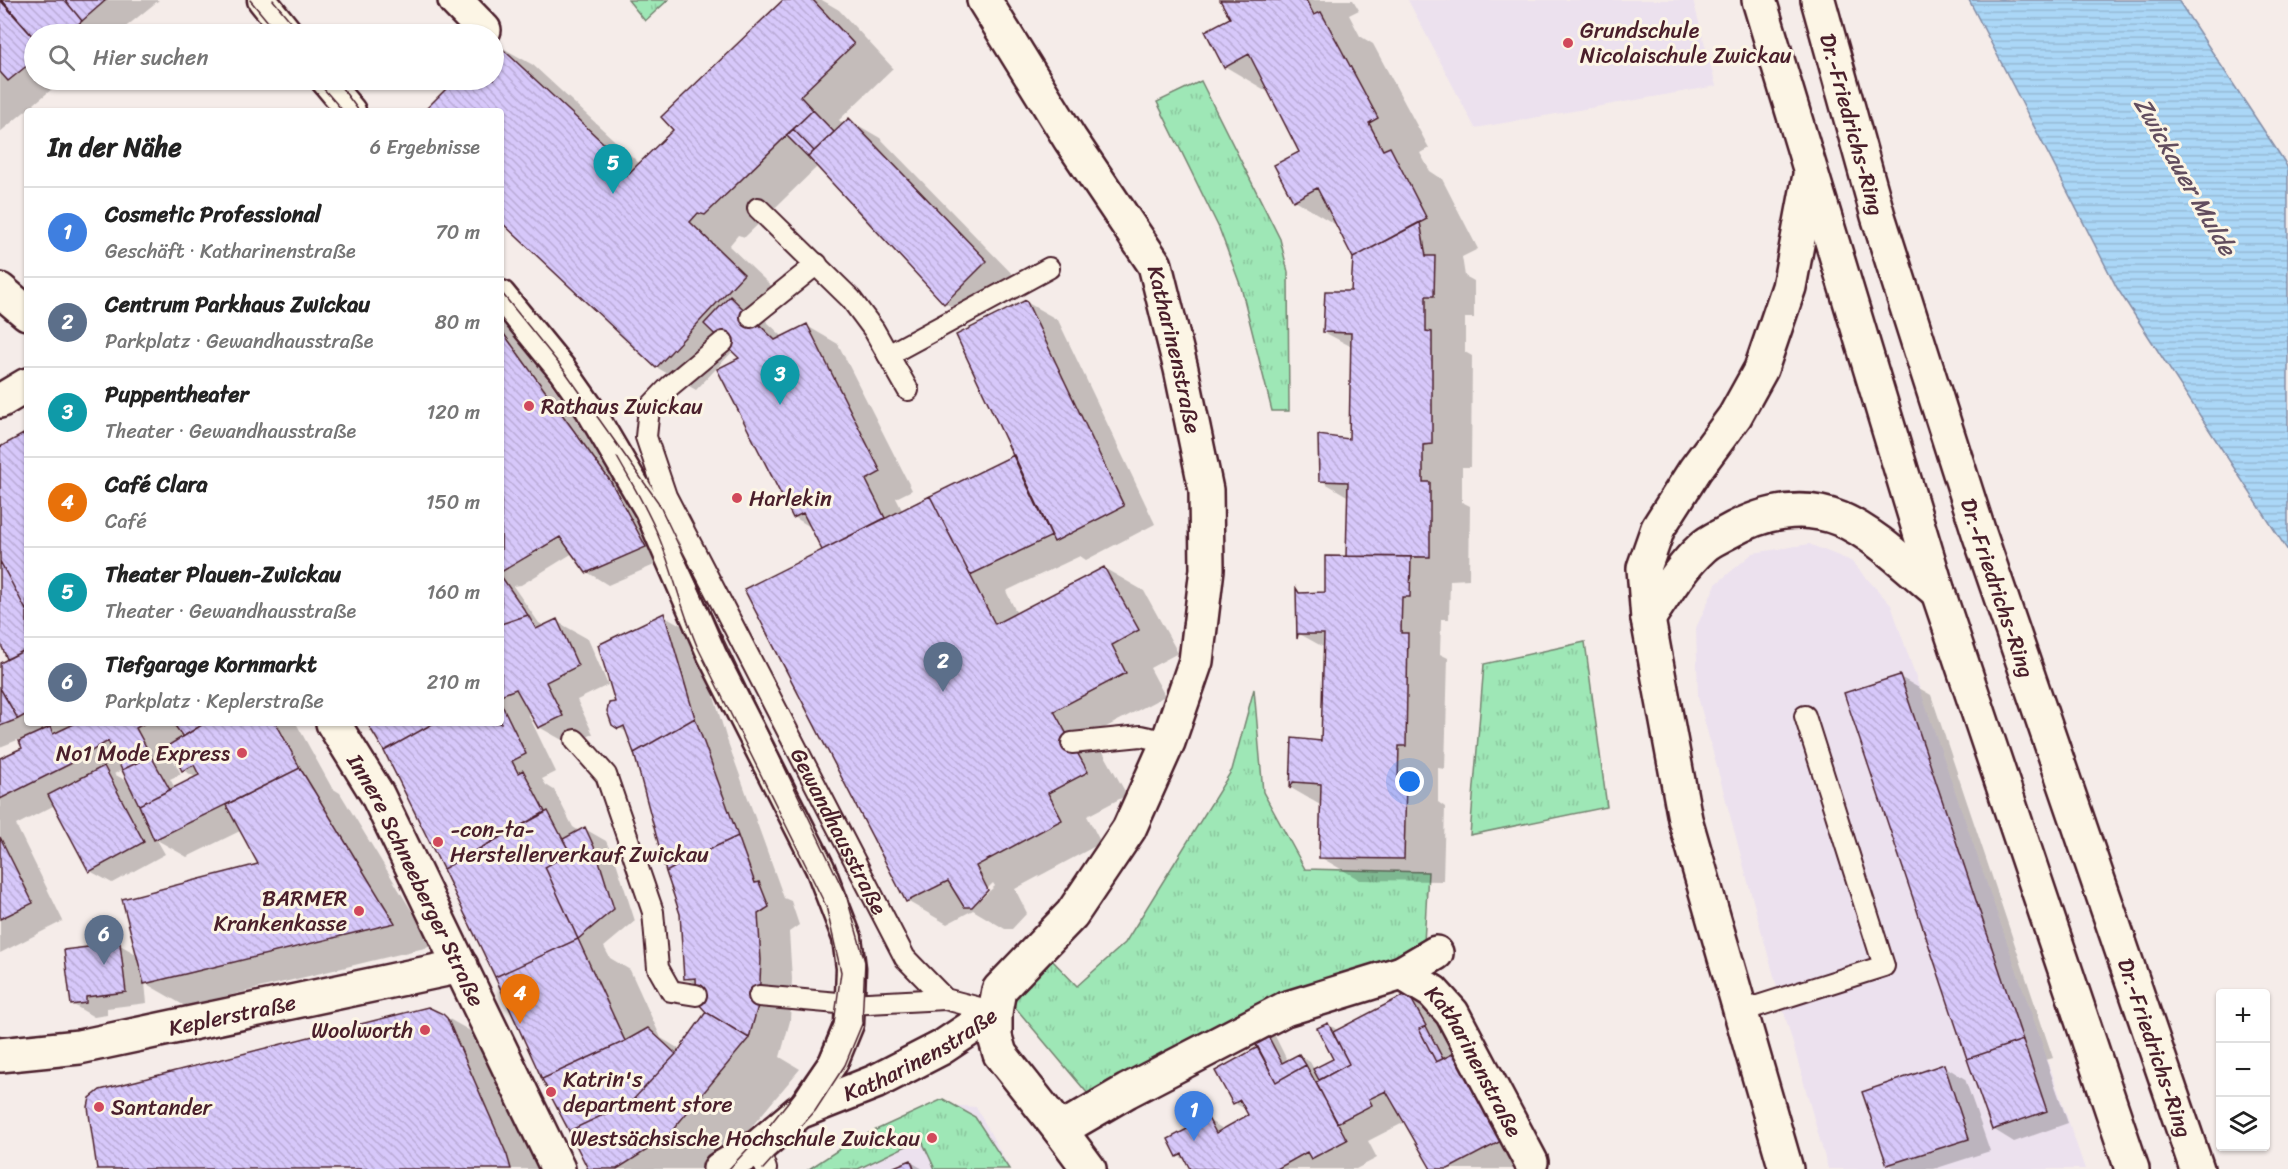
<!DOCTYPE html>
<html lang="de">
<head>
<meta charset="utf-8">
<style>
  body { margin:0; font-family:Sriracha,sans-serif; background:#f2f2f2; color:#222 }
  .controls { position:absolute; right:18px; bottom:18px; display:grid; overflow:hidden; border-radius:6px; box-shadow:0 2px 4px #0004 }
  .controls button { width:54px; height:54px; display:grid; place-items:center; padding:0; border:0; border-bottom:2px solid #e0e0e0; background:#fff; color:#222; font:30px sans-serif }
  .you { position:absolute; left:1410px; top:782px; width:21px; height:21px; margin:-15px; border:4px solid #fff; border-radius:50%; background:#1a73e8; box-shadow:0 0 0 9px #1a73e833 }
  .badge { display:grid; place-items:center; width:39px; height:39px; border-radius:50%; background:#d1495b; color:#fff; font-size:20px; font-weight:700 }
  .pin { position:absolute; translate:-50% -50px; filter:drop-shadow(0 2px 3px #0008) }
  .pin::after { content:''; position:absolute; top:32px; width:21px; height:18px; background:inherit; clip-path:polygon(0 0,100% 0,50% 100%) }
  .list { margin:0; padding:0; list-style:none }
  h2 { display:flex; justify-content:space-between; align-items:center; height:78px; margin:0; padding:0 24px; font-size:26px }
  h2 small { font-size:20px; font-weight:400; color:#767676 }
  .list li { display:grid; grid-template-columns:39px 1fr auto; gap:18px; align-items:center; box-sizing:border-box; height:90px; padding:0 24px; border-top:2px solid #e0e0e0 }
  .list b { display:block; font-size:22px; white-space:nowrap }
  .list p { margin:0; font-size:20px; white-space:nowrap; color:#767676 }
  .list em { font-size:20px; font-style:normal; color:#767676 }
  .icon { flex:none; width:33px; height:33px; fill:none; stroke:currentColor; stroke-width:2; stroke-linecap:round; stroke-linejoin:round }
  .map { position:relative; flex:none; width:2288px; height:1169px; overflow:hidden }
  .search { position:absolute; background:#fff; box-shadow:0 2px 4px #0004; left:24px; top:24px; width:480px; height:66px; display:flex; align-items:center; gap:15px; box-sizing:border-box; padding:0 21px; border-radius:33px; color:#767676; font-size:22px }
  .panel { position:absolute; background:#fff; box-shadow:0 2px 4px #0004; left:24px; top:108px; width:480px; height:618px; border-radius:6px }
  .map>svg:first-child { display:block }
  .built { fill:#ece1ee }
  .grass { fill:url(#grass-tufts); stroke:#748370; stroke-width:1.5 }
  .water { fill:url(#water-rules); stroke:#848da5; stroke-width:1.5 }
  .shadow { fill:#0003; fill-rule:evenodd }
  .building { fill:url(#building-back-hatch); stroke:#4a1f2b; stroke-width:1.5 }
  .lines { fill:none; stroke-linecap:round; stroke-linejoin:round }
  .service-casing { stroke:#4a1f2b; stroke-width:24 }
  .pedestrian-casing { stroke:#4a1f2b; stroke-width:33 }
  .minor-casing { stroke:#4a1f2b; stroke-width:38 }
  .primary-casing { stroke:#4a1f2b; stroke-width:38 }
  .service { stroke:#fcf5e5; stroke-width:20 }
  .pedestrian { stroke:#fcf5e5; stroke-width:28 }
  .minor { stroke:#fcf5e5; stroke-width:33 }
  .primary { stroke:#fcf5e5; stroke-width:33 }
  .tram { stroke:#4a1f2b; stroke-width:1.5 }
  .poi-dot { fill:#d1495b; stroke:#fcf5e5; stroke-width:2 }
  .labels { text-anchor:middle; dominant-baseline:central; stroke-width:6; stroke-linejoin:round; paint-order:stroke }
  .poi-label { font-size:22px; fill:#4a1f2b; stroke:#fcf5e5; text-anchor:start }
  .street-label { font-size:22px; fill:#4a1f2b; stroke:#fcf5e5 }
  .water-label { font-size:24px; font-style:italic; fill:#624d5e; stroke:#fcf5e5 }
</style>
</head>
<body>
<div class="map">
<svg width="2288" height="1169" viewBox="0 0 2288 1169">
  <defs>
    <pattern id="grass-tufts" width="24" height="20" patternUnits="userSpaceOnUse" patternTransform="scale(1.5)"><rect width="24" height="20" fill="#9ee7b6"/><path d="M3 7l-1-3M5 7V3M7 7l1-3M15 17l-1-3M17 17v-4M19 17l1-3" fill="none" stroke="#8ac69d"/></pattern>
    <pattern id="water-rules" width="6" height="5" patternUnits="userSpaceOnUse" patternTransform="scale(1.5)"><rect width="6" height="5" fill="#abd7f7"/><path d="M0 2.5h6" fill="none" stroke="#95b8d4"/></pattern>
    <pattern id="building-back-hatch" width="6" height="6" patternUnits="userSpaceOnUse" patternTransform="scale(1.5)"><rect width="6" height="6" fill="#d7c8fa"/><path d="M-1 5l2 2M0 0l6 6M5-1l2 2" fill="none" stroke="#baabd6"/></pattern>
  </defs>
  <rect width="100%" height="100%" fill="#f5ece9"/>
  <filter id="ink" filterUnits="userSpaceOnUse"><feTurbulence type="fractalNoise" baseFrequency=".0167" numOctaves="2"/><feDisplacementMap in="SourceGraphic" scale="12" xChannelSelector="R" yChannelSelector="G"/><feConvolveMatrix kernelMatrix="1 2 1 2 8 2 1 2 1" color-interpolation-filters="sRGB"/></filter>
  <g filter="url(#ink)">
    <path class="built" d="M1408 0H1693L1716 86 1475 128Z
      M1809 544 1851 561 1891 605 2085 1169H1828L1758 919 1698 697 1696 628 1716 584 1753 553Z
      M931 1104 976 1107 1010 1169H817Z"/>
    <path class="grass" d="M628 0H668L645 21Z
      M1201 81 1280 239 1288 272 1289 411H1272L1241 287 1219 228 1157 102Z
      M1585 642 1607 807 1470 835 1484 664Z
      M1254 689 1263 792 1305 869 1428 872 1424 943 1099 1107 1004 994 1048 956 1077 986 1125 943 1232 770Z
      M943 1099 975 1117 1009 1169H935L921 1139 858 1169H809L852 1141Z"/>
    <path class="water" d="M1969 0H2178L2284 161 2288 169V551L2117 288Z"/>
    <path class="shadow" d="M0 0H159L117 34H34V80H63L0 132Z
      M785 0H822L839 10 893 68 839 120 844 125 849 120 880 138 1018 280 976 321 945 303 818 166 745 237 738 235 729 246 783 297 763 318 784 338 807 326 838 344 912 490 896 498 903 512 1016 456 1026 302 1058 320 1155 524 1086 560 1080 556 1006 591 1017 614 1104 568 1144 591 1178 653 1150 668 1165 696 1093 734 1127 795 1087 816 1101 843 1015 889 1027 913 1012 929H1005L973 910 947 924 907 901 825 550 812 528 794 517 742 358 734 350 696 390 656 367 501 219V111H426L457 80H494V43L533 65 640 164 675 130ZM993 883 995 886 980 900H976Z
      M1222 0H1353L1359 10 1349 15 1360 36 1373 44 1429 148 1420 153 1430 171 1442 179 1478 249 1462 257 1465 276 1474 281V318H1465V352L1472 356 1471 467H1462V502L1470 506 1469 579 1450 580 1449 619H1441L1440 654 1448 658 1445 769 1438 768V802L1445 807 1443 881 1360 880 1320 857 1322 806 1291 788 1293 740 1322 743 1325 648 1298 633V591L1303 594H1326L1348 558 1349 497 1320 480 1350 441 1352 347 1324 332 1353 292 1354 257 1338 226 1294 200 1301 153 1270 93 1226 67 1232 19Z
      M501 315 633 496 666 560 608 585 587 572 573 553 521 585 513 586 539 623 545 626 556 621 588 639 608 685 577 700 593 734 571 745 539 727 531 713 528 714 556 772 542 779 546 785 554 790 573 827 579 831 585 829 606 841 617 865 635 921 604 947 610 958 630 970 661 1038 681 1050 708 1012 698 985 685 978 682 914 635 753 628 733 613 724 617 703 663 615 695 633 726 737 784 898 791 901 799 925 789 932 792 979 790 1021 780 1057 800 1069 716 1169H589L385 750 369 723H501Z
      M27 434V723H296L332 788 340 793 433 946 185 1006 145 983 147 1003 107 1008V1015L94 1017 72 1004 120 945 138 955 261 865 240 831 187 857 157 840 165 854 112 883 90 871 55 805 16 825 63 921 0 953V759L24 748 20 739 0 747V664L9 660 0 638V449ZM170 744 183 770 197 778 175 788 170 779 181 774 166 746ZM123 769 130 783 114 774Z
      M1900 677 1931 695 2053 1058 2046 1060 2068 1123 2014 1142 1993 1129Z
      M1408 994 1440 1012 1456 1044 1449 1048 1453 1055 1538 1156 1514 1169H1433L1402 1116 1400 1117 1403 1123 1368 1141 1377 1158 1356 1169H1192L1188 1161 1178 1156 1208 1120 1225 1130 1250 1116 1247 1110 1234 1103 1259 1048 1263 1028 1274 1034 1288 1062 1299 1056 1310 1062 1314 1069 1335 1059 1328 1024 1339 1031Z
      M442 1015 495 1045 552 1169H98Z
      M1944 1066 1965 1079 1990 1151 1934 1169H1896L1889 1164Z
      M911 1162 923 1169H893Z"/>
    <path class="building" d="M0 0 34 38V60L8 81 0 72Z
      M2 0H65L82 21 65 34H34V38Z
      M65 0H106L82 21Z
      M783 0H813L854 44 800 96 813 110 705 215 698 213 690 222 744 274 656 368 501 222V111H424L455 80H494V41L613 152 614 163 627 175 673 130 661 117Z
      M1220 0H1306L1314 15 1321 12 1378 118 1369 123 1383 150 1390 147 1427 219 1353 258 1317 188 1293 201 1274 165 1299 152 1249 54 1224 68 1205 31 1230 18Z
      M813 110 834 132 814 151 793 129Z
      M849 118 987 261 944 304 808 157Z
      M793 129 814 151 808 157 786 135Z
      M1420 222 1426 256H1435L1434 296H1426V331L1432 332V444L1423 445V482H1430V557L1346 556 1348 482 1319 481 1318 435 1349 439 1351 333 1323 332 1325 291H1351L1353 258Z
      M730 296 775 340 807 324 881 472 866 480 885 518 822 550 803 513 793 518 717 369 739 358 704 324Z
      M1026 300 1124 506 1054 542 956 335Z
      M501 330 611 482 646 547 586 573 560 537 501 572Z
      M27 432V612L0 561V447Z
      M1014 455 1052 536 970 575 930 496Z
      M930 496 995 624 1104 567 1139 630 1112 645 1126 673 1054 711 1088 772 1048 793 1062 820 976 866 988 890 972 907H964L948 881 906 902 744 589Z
      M1325 556 1411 557 1410 597H1402L1401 633H1408L1406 746H1399L1398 782H1406L1404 859 1319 858 1321 784 1293 782 1290 789 1292 738 1321 741 1324 634H1298L1297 639 1296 588 1299 593 1325 592Z
      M0 561 27 612V649L7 659 0 642Z
      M501 576 528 615 501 624Z
      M664 613 695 718 634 753 624 726 618 729 612 725 607 711 609 703 615 702 598 645Z
      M528 615 536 629 557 619 578 666 546 682 563 716 538 728 516 689 501 695V624Z
      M27 649V714L18 719 0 688V663Z
      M1900 675 2023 1040 1967 1059 1844 693Z
      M0 688 18 719 0 726Z
      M501 703 526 754 512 761 518 773 523 770 545 812 443 869 384 751 434 723H501Z
      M695 718 738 836 687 860 666 872 634 753Z
      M76 723H145L136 728 151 756 122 770 108 741 70 764 0 799V758L22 748 19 741 50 727 53 734Z
      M173 723H205L183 737Z
      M205 723H276L300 768 154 840 139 805 199 775 194 765 182 771 169 745Z
      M367 723H434L384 751Z
      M151 756 170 790 139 805 122 770Z
      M104 766 144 842 89 872 48 795Z
      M300 768 395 923 144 984 122 899 258 864 226 805Z
      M548 811 570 853 545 867 578 939 495 977 443 869Z
      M585 827 596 851 614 909 578 939 545 867 570 853 563 839Z
      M738 836 755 883 759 882 769 907 758 914 761 960 759 1002 749 1038 706 1012 697 1002 696 978 684 979 680 914 666 872 687 860Z
      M0 837 33 903 0 919Z
      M578 939 625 1041 542 1079 495 977Z
      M120 943 126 992 86 997V1003L71 1005 64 950Z
      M1408 993 1426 1026 1419 1029 1436 1062 1459 1051 1507 1138 1448 1169H1431L1386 1091 1369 1099 1372 1105 1337 1123 1316 1082 1349 1064 1333 1032Z
      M428 1007 443 1014 447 1018 507 1155 511 1169H97L88 1107 90 1098 100 1090Z
      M706 1012 749 1038 666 1138 617 1169H588L569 1131 631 1102 676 1054Z
      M1328 1023 1349 1064 1319 1080 1313 1069 1333 1059 1317 1028Z
      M1263 1026 1282 1063 1299 1054 1306 1065 1276 1082 1250 1034Z
      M1426 1026 1443 1059 1436 1062 1419 1029Z
      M648 1028 676 1054 631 1102 569 1131 542 1079 625 1041Z
      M2023 1040 2047 1111 1992 1130 1967 1059Z
      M1258 1047 1276 1082 1306 1065 1347 1140 1311 1159 1307 1152 1277 1169H1190L1182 1154 1177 1157 1168 1139 1208 1118 1216 1133 1248 1115 1240 1100 1233 1104 1215 1071Z
      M1944 1064 1969 1139 1887 1165 1862 1092Z
      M911 1160 914 1169H889Z"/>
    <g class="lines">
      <defs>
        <g id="service">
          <path d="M758 208 851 299 874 330 908 390"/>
          <path d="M751 317 817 264"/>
          <path id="s1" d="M723 342 670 386 649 408 646 437 666 496 905 958 945 999 995 1012"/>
          <path d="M888 355 1049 268"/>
          <path d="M575 740 606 775 653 912 658 968 671 991 696 995"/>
          <path d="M1072 743 1141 736 1168 742"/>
          <path d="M759 996 849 1004 945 999"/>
          <path d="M1742 1011 1884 966 1805 716"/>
          <path d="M758 1147 766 1169"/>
        </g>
        <path id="pedestrian" d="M262 0 289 34
          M325 80 351 111
          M501 295 563 371 589 408 649 510 712 655 820 868 847 938 851 968 849 1024 833 1063 799 1112"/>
        <g id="minor">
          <path d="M455 0 484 30"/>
          <path id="s2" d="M984 0 1070 139 1155 265 1181 369 1206 490 1207 569 1196 661 1168 742 1129 829 1072 914 999 990 995 1012V1037L1000 1054 1060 1130 1089 1169"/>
          <path d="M0 290 27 313"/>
          <path d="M0 401 27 385"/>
          <path id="s3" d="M333 723 377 794 558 1169"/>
          <path id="s4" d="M1402 973 1433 992 1452 1013 1531 1162"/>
          <path id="s5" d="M0 1055 79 1047 461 966"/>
          <path d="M1060 1130 1127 1091 1285 1009 1402 973 1436 953"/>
          <path id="s6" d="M720 1169 758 1147 799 1112 875 1082 941 1048 995 1012"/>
        </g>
        <g id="primary">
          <path d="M1759 0 1938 592 2132 1169"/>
          <path id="s7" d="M1818 0 1878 216 1979 533 2197 1169"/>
          <path d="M1648 619C1665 594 1680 568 1703 547 1709 541 1719 537 1726 533 1761 513 1801 503 1840 519 1874 533 1909 568 1938 592"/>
          <path d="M1786 1169 1685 819 1648 619 1644 568 1658 528 1695 470 1735 416 1761 369 1789 287 1810 175"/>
        </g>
      </defs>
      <use href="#service" class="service-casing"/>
      <use href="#pedestrian" class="pedestrian-casing"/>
      <use href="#minor" class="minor-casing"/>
      <use href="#primary" class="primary-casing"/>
      <use href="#service" class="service"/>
      <use href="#pedestrian" class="pedestrian"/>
      <use href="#minor" class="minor"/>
      <use href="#primary" class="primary"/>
      <path class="tram" d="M250 0 278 34
        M273 0 301 34
        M316 80 343 111
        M336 80 359 111
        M501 292 564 370 658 502 847 898 865 962 862 1024 845 1065 815 1111 763 1169
        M617 457C632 484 649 511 660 540 674 575 682 611 697 646L826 906 841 972 834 1023 821 1053 795 1093 769 1126 729 1169"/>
    </g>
  </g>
  <g class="poi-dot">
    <circle cx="1568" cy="43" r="6"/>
    <circle cx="529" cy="406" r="6"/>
    <circle cx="737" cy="498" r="6"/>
    <circle cx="242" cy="753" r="6"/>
    <circle cx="438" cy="842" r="6"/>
    <circle cx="359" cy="911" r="6"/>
    <circle cx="425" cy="1030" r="6"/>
    <circle cx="551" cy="1092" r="6"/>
    <circle cx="99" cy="1107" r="6"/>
    <circle cx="932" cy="1138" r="6"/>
  </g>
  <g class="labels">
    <g class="poi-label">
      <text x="1580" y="30">Grundschule<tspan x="1580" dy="25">Nicolaischule Zwickau</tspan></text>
      <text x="541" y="406">Rathaus Zwickau</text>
      <text x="749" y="498">Harlekin</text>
      <text x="230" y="753" text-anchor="end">No1 Mode Express</text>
      <text x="450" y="829">-con-ta-<tspan x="450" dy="25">Herstellerverkauf Zwickau</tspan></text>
      <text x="347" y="898" text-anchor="end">BARMER<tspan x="347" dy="25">Krankenkasse</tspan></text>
      <text x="413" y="1030" text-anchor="end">Woolworth</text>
      <text x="563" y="1079">Katrin's<tspan x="563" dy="25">department store</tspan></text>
      <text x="111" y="1107">Santander</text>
      <text x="920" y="1138" text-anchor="end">Westsächsische Hochschule Zwickau</text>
    </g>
    <g class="street-label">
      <text stroke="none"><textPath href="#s7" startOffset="129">Dr.-Friedrichs-Ring</textPath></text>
      <text stroke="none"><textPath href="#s2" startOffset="402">Katharinenstraße</textPath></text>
      <text stroke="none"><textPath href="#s7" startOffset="615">Dr.-Friedrichs-Ring</textPath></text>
      <text stroke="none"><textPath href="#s1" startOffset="568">Gewandhausstraße</textPath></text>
      <text stroke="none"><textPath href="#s3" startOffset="178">Innere Schneeberger Straße</textPath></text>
      <text stroke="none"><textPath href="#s5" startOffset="236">Keplerstraße</textPath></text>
      <text stroke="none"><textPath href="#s7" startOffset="1101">Dr.-Friedrichs-Ring</textPath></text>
      <text stroke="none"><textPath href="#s6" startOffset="232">Katharinenstraße</textPath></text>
      <text stroke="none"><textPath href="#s4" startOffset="117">Katharinenstraße</textPath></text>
    </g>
    <g class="water-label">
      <text transform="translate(2185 176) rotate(60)">Zwickauer Mulde</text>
    </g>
  </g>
</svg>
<div class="controls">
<button>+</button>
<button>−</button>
<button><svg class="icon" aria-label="layers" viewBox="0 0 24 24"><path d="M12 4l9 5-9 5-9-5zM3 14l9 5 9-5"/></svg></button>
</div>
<div class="you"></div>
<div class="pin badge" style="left:1194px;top:1141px;background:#3f7fe0">1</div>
<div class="pin badge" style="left:943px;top:692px;background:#5c6f8a">2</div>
<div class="pin badge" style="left:780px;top:405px;background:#0f9aa8">3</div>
<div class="pin badge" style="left:520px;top:1024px;background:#e8710a">4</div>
<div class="pin badge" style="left:613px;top:194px;background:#0f9aa8">5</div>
<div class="pin badge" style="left:104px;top:965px;background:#5c6f8a">6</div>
<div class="search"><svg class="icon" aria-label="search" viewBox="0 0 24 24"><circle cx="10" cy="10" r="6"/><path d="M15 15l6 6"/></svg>Hier suchen</div>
<section class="panel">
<h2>In der Nähe<small>6 Ergebnisse</small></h2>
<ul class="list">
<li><span class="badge" style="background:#3f7fe0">1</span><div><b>Cosmetic Professional</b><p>Geschäft · Katharinenstraße</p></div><em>70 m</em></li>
<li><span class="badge" style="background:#5c6f8a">2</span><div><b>Centrum Parkhaus Zwickau</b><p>Parkplatz · Gewandhausstraße</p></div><em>80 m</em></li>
<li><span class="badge" style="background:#0f9aa8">3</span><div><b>Puppentheater</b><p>Theater · Gewandhausstraße</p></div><em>120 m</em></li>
<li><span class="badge" style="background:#e8710a">4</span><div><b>Café Clara</b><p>Café</p></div><em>150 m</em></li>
<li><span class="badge" style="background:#0f9aa8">5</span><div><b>Theater Plauen-Zwickau</b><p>Theater · Gewandhausstraße</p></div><em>160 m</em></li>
<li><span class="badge" style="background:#5c6f8a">6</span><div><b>Tiefgarage Kornmarkt</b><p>Parkplatz · Keplerstraße</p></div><em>210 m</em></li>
</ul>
</section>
</div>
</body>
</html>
